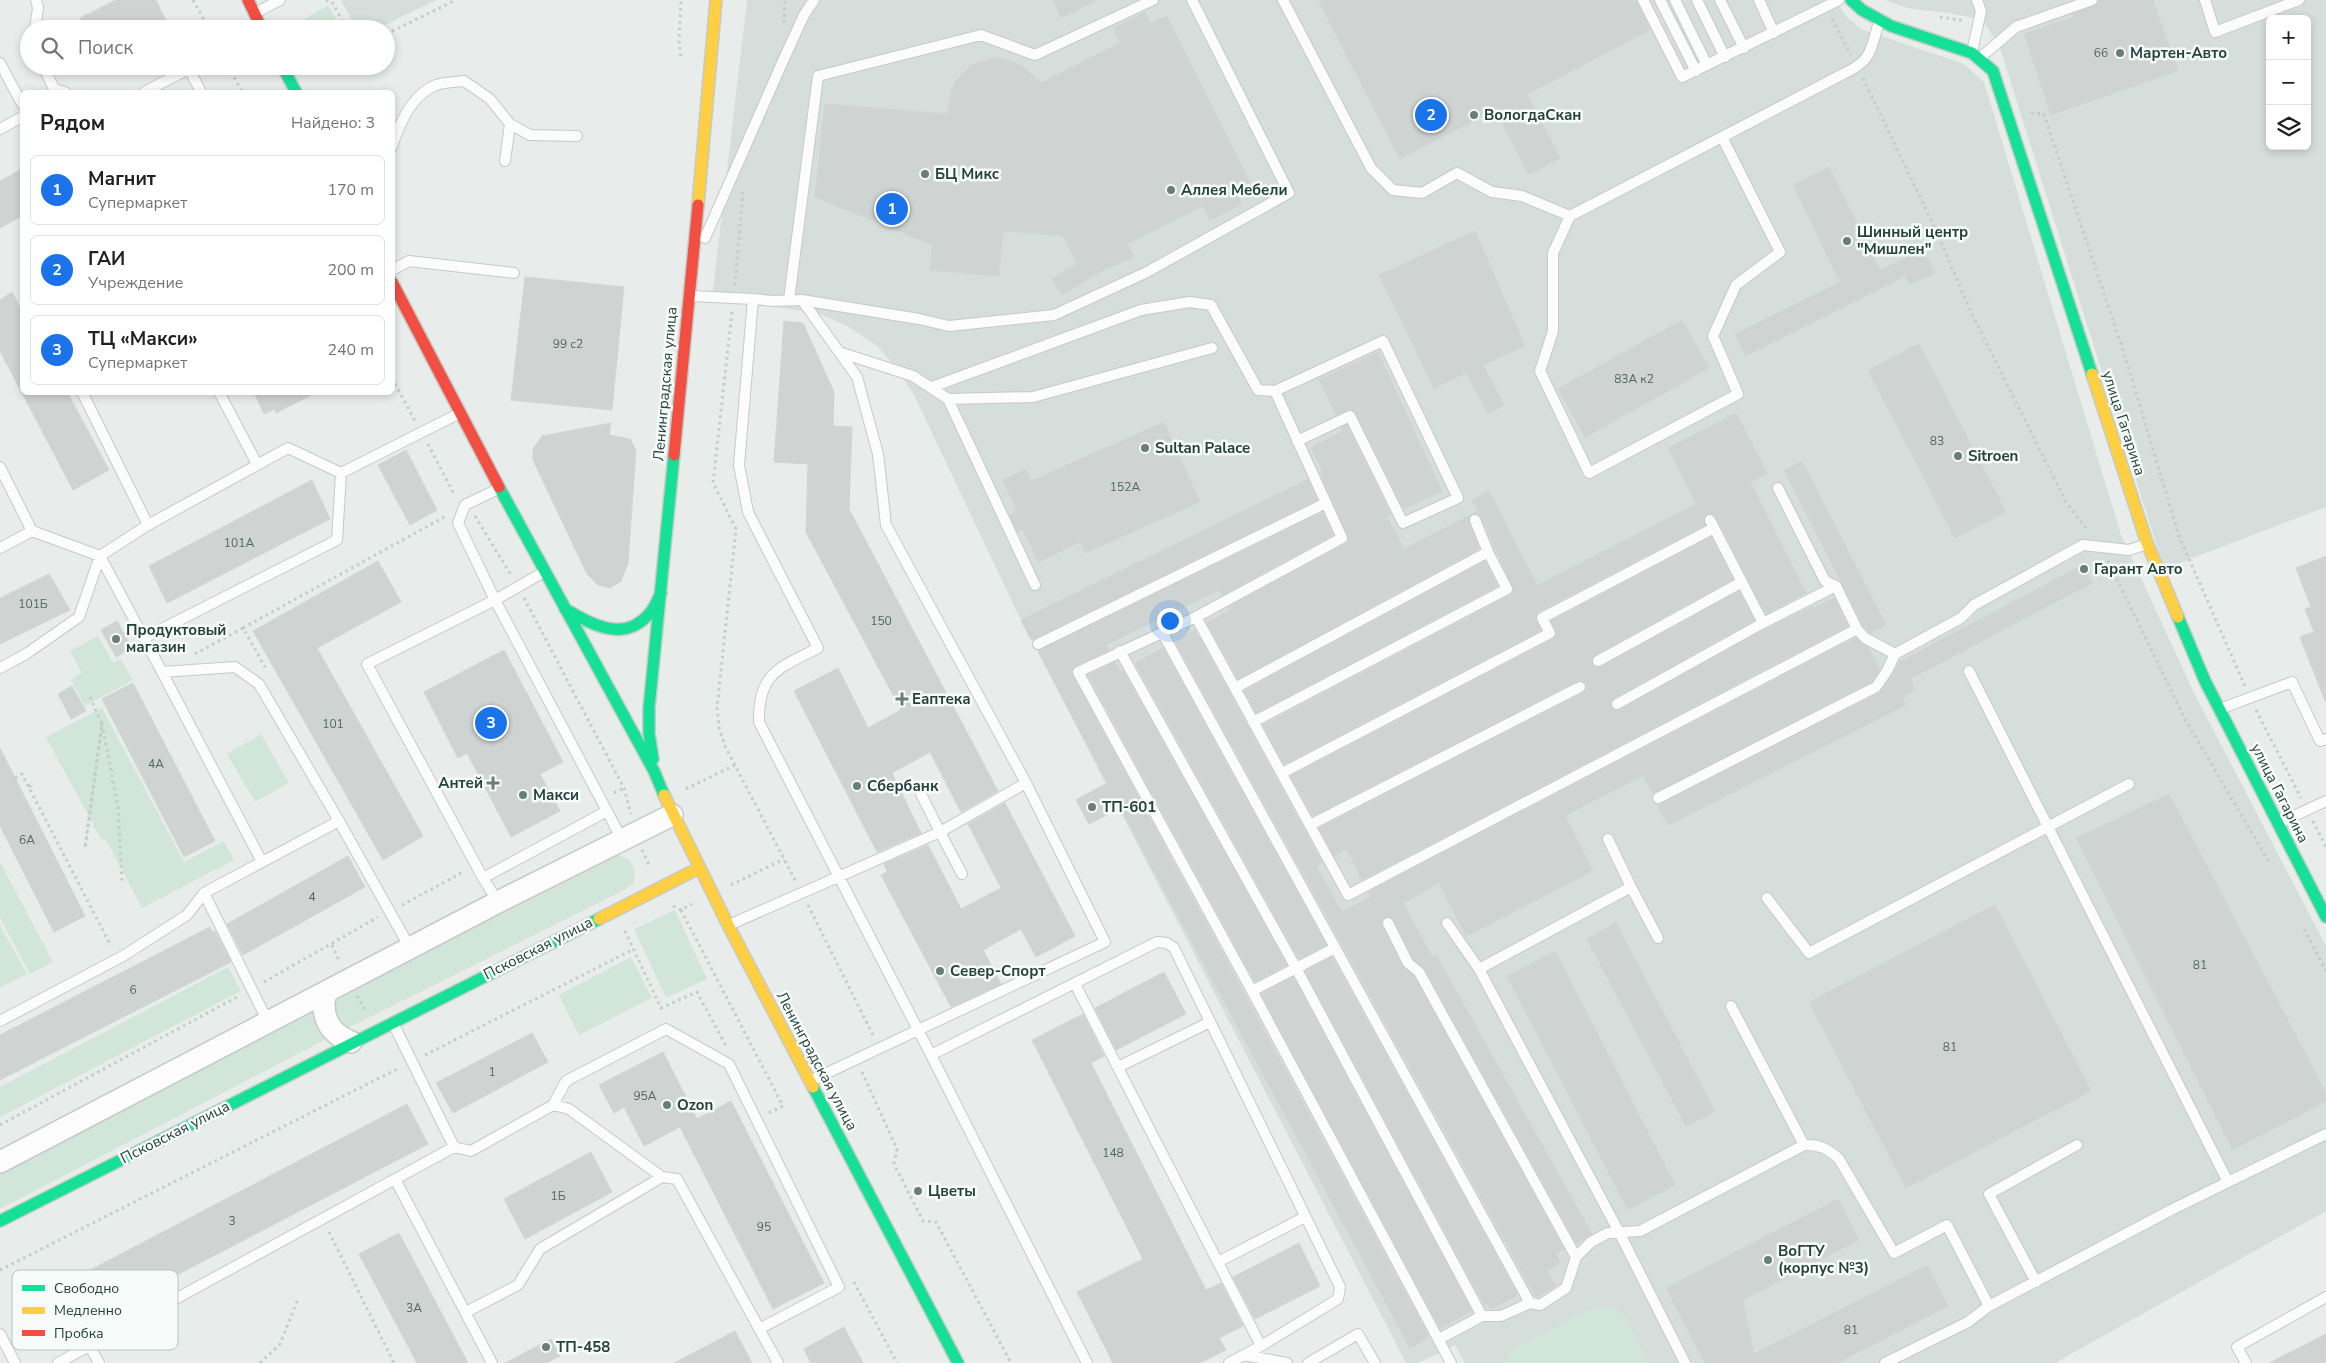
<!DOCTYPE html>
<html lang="ru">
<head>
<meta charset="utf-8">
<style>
  body { margin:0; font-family:"Nunito Sans",sans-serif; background:#f6f6f6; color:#202124 }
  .controls { position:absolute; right:15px; top:15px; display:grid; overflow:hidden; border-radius:8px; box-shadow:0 2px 8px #0003 }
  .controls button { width:45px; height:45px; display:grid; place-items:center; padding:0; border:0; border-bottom:1px solid #e0e0e0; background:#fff; color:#202124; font:25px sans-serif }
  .you { position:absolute; left:1169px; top:620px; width:18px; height:18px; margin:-12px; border:4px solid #fff; border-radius:50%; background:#1a73e8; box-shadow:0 0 0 8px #1a73e833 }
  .badge { display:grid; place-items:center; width:32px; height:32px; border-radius:50%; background:#1a73e8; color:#fff; font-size:16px; font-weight:700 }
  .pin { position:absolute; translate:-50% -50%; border:2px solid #fff; box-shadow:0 1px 5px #0006 }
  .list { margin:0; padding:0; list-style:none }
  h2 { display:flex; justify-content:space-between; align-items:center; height:65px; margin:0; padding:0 20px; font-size:21px }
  h2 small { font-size:16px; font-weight:400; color:#757577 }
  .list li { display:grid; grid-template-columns:32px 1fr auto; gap:15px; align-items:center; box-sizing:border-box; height:70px; margin:0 10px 10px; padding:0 10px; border:1px solid #e0e0e0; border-radius:8px }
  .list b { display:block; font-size:19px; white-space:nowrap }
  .list p { margin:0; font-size:16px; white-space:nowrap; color:#757577 }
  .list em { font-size:16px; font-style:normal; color:#757577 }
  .icon { flex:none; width:28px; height:28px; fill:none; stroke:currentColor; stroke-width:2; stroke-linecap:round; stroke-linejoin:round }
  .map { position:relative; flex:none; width:2326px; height:1363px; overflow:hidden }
  .search { position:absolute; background:#fff; box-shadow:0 2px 8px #0003; left:20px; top:20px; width:375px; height:55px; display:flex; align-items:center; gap:12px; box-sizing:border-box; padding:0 18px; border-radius:28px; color:#757577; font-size:19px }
  .panel { position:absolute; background:#fff; box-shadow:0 2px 8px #0003; left:20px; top:90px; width:375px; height:305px; border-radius:8px }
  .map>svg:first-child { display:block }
  .built { fill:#d6dedb; fill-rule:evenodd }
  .green { fill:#d1e6d8 }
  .building { fill:#cfd4d2; stroke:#d1d6d4 }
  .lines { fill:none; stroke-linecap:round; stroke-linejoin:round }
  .lane-casing { stroke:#c5cac8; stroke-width:12 }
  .street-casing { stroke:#c5cac8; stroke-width:24 }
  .fast-casing { stroke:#c3cbc8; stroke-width:14 }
  .slow-casing { stroke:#c3cbc8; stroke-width:14 }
  .jam-casing { stroke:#c3cbc8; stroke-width:14 }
  .path { stroke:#c3ccca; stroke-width:3; stroke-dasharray:2.5 4; stroke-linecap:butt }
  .lane { stroke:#fcfcfc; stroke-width:10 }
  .street { stroke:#fcfcfc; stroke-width:21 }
  .fast { stroke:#16e098; stroke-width:11 }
  .slow { stroke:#ffcf43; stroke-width:11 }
  .jam { stroke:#f24e42; stroke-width:11 }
  .poi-dot { fill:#697e78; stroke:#f7fbf9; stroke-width:2 }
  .labels { text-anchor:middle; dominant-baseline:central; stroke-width:5; stroke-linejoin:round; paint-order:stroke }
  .number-label { font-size:12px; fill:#506761 }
  .poi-label { font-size:15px; font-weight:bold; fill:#24423a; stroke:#f7fbf9; text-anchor:start }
  .street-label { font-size:15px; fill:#24423a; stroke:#f7fbf9 }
  .key { fill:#f7fbf9; stroke:#b8c4c0; stroke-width:1 }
  .key-label { font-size:14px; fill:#24423a }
</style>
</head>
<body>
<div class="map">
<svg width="2326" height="1363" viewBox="0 0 2326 1363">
  <rect width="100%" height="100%" fill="#e8edeb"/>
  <path class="built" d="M341 0H436L377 29H356Z
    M747 0H1836L1844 14 1861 29 1964 64 1984 82 2121 535 2194 693 2326 946V1211L2055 1363H1465L1455 1345 1418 1363H1406L1016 610 914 395 897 369 878 347 849 327 818 313 712 298Z
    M1884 0H2326V507L2164 569 1999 45 1981 19 1942 12 1911 9ZM2270 19H2307V146H2270Z"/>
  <path class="green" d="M328 5 342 29H289Z
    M98 636 113 663 121 659 133 680 85 706 71 680 82 673 70 651Z
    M102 708 184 862 224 841 234 860 142 908 106 840 102 841 46 737Z
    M261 734 289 783 255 802 227 754Z
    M616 854 630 860C634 869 636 874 633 884L626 889 342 1031 330 998Z
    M0 862 53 962 30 974 0 918Z
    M675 910 707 979 666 998 634 929Z
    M0 925 27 974 0 988Z
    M631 957 652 998 579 1035 559 995Z
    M228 967 241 991 0 1117V1087Z
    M320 1006 332 1036 0 1209V1174Z
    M1602 1306 1614 1307 1626 1317 1649 1363H1503L1514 1349 1587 1311Z"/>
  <path class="building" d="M116 0H156L166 21 159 24 161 29H85L80 18Z
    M1053 0H1097L1061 18Z
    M1318 0H1636L1650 30 1527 94 1560 158 1529 175 1495 110 1400 159Z
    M2099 0H2153L2178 71 2051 115 2024 34 2073 17 2072 14 2095 6Z
    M1145 12 1151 24 1167 16 1250 182 1235 190 1242 204 1210 220 1203 206 1127 244 1134 257 1100 272 1062 295 1052 279 1077 264 1063 236 1003 231 999 276 930 270 932 245 815 197 825 104 948 114 951 92 955 82 971 65 992 58H1003L1024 67 1041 83 1120 43 1113 28Z
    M1829 167 1880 270 1923 249 1935 273 1909 285 1905 276 1745 356 1735 334 1840 282 1793 185Z
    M22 169V216L0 228V181Z
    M1475 231 1525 346 1483 365 1504 405 1488 413 1466 373 1434 388 1379 275Z
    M525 277 624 287 612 410 511 400Z
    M12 292 22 312V392H67L109 470 73 490 0 351V300Z
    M1682 320 1709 368 1585 437 1558 389Z
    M784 321 803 323 834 392 833 426 852 427 849 509 998 791 961 812 930 752 892 773 921 833 877 852 794 691 838 668 868 728 901 710 806 532 808 464 774 462Z
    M1919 344 2006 512 1955 538 1868 370Z
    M1378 352 1442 491 1404 509 1356 413 1350 409 1336 415 1319 380Z
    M254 392H317L276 413 275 409 264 414Z
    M1736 413 1767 473 1750 482 1806 593 1766 614 1716 517 1713 514H1707L1703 519 1705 525 1538 612 1535 618 1541 630 1284 764 1263 725 1510 595 1514 590 1481 517 1479 514H1473L1469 516V522L1479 549 1238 679 1207 623 1230 610 1228 607 1345 544 1349 539 1320 473 1323 472 1311 448 1343 431 1341 428 1347 425 1391 515 1387 517 1404 549 1478 511 1472 500 1489 491 1537 585 1696 504 1668 448Z
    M1164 422 1200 502 1085 553 1080 542 1038 562 1023 529 1017 531 1010 515 1017 511 1003 480 1026 469 1031 481Z
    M611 423 609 435 630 439 636 451 628 563 621 581 610 588 598 585 587 574 533 460V449L542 436Z
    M406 450 437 510 410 525 378 465Z
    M1802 461 1886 625 1870 633 1863 625 1784 470Z
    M1308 479 1317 500 1032 640 1030 638 1021 620Z
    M312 480 330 519 167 603 149 566Z
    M1323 512 1333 535 1222 595 1219 590 1106 645 1109 650 1075 666 1071 672 1428 1335 1426 1336 1427 1339 1410 1348 1120 808 1089 824 1076 800 1107 783 1038 651Z
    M1711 537 1733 579 1595 655 1592 658V664L1595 667H1601L1739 591 1754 620 1614 698 1610 703 1613 710H1620L1766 629 1813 606 1814 608 1834 598 1848 626 1362 880 1347 849 1334 856 1319 828 1583 693 1587 688 1586 683 1581 680 1577 681 1313 816 1291 776 1553 639 1557 633 1551 621Z
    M2326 556V701H2325L2300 637 2314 632 2305 609 2311 607 2296 568Z
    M378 561 401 602 317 648 423 836 383 860 253 631Z
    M1485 561 1498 586 1256 713 1244 691Z
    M2083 565 2092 583 1910 679 1915 690 1902 697 1906 705 1669 825 1658 809 1660 808 1658 805 1879 693 1893 675 1899 662Z
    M49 574 70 610 0 644V598Z
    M117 621 132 648 116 657 101 630Z
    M1195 630 1322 862 1316 866 1342 912 1371 897 1368 892 1855 638 1868 647 1880 670 1871 682 1653 794 1643 775 1565 816 1593 871 1466 936 1439 883 1403 903 1432 957 1436 955 1592 1234 1576 1243 1425 969 1413 959 1394 920 1388 916 1382 920V926L1402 966 1414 976 1564 1249 1556 1254 1561 1263 1547 1271 1556 1286 1536 1297 1175 641Z
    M1163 648 1326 945 1299 959 1135 663Z
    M504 650 563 762 540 774 560 811 511 837 467 753 458 758 424 692Z
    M1115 662 1121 671 1123 670 1287 965 1255 982 1088 675Z
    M133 683 215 841 184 857 102 699Z
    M72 686 86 711 71 719 58 694Z
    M0 748 85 916 54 932 0 826Z
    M2169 794 2326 1093V1101L2233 1150 2076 838Z
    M1005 803 1075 936 1036 957 1021 929 983 950 1001 984 951 1007 881 875 887 872 884 864 928 845 961 909 1001 888 968 824Z
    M348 856 365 887 243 955 227 924Z
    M1995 905 2091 1091 1906 1188 1809 1002Z
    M1616 923 1715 1111 1686 1126 1587 939Z
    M210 927 212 932 215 931 231 962 0 1080V1035Z
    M1555 951 1675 1185 1628 1210 1507 976Z
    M1332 957 1518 1295 1491 1309 1486 1303 1484 1304 1305 971Z
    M1164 972 1186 1014 1116 1050 1095 1008Z
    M1293 977 1472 1311 1440 1328 1261 994Z
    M1083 1014 1104 1056 1091 1063 1206 1290 1221 1283 1243 1326 1219 1338 1226 1350 1200 1363H1113L1077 1292 1143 1259 1032 1040Z
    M532 1033 548 1062 453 1113 436 1083Z
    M663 1052 697 1119 731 1101 824 1283 773 1309 680 1127 644 1146 624 1107 614 1113 599 1085Z
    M407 1104 428 1144 58 1337 37 1298Z
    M591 1152 612 1192 525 1239 504 1199Z
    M1838 1199 1859 1240 1743 1300 1754 1354 1927 1265 1948 1306 1837 1363H1705L1666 1288Z
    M399 1233 468 1363H417L359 1254Z
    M1299 1243 1320 1286 1255 1319 1233 1277Z
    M844 1327 863 1363H811L804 1349Z
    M735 1331 752 1363H674Z
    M2326 1334V1363H2269Z
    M551 1339 560 1356 546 1363H505Z"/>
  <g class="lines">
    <defs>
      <path id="lane" d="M1283 0 1371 168 1393 190 1422 193 1457 173 1492 192 1522 196 1570 216
        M1643 0 1682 77 1839 0
        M1660 0 1696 71
        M1675 0 1707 65
        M1697 0 1725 57
        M1720 0 1744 48
        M1759 0 1774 33
        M2205 0 2215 32 2299 0
        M255 13 280 0
        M35 29 38 8 36 0
        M1972 52 1981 11 1977 0
        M1981 57 2016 27 2092 0
        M0 63 22 104
        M43 66 54 89 65 92
        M144 92 189 69 201 92
        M0 129 22 117
        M1722 137 1780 252 1736 285 1713 336 1738 394 1589 473 1540 371 1553 331V253L1570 216 1843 74C1873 60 1870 51 1879 22
        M392 147C399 124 411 95 436 85 444 82 455 82 464 81L490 99 510 124 530 135 577 136
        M505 161 510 124
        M705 238 782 63 804 15 814 0
        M392 270 409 261 514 273
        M691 296 753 299 739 465 748 512 818 648C780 668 758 672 759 722L931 1055 1157 942 1167 943 1174 948 1340 1287 1338 1299 1261 1346 1229 1363
        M753 299 773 301 802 300 919 319 949 326 1054 315 1147 272 1289 193 1192 0
        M789 300 818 76 981 35 1035 55 1153 0
        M802 300 857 377 878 454 886 525 1026 783 940 832 921 794
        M839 352 913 376 948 399 1033 397 1212 348
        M932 387 1141 310 1190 302 1211 305 1258 390 1275 391 1383 341 1458 498 1403 523 1350 416 1297 441
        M1275 391 1342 538 1196 617 1078 672 1252 991 1451 1363
        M82 392 148 525
        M219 392 257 464
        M948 399 1035 585
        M0 467 32 531
        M1778 488 1825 581 1836 586 1857 629 1865 638 1895 654 1961 618 1974 605 2083 545 2129 550 2147 544
        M1710 520 1763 623
        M0 548 32 531 100 556 148 525 288 448 341 473 458 414
        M1196 617 1348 895 1857 629
        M1162 632 1530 1303
        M144 638 337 540 341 473
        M1038 644 1326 503
        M1120 651 1296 968 1482 1316
        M1598 661 1742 582
        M0 668 26 654 79 617 100 556
        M1969 671 2228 1182
        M162 672 262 862
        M1235 688 1488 552
        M1617 704 1763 623 1836 586
        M2220 709 2292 682 2320 741 2326 739
        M1253 722 1507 589 1488 552 1475 520
        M1282 773 1550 633 1542 618 1714 528
        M1658 798 1876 687 1887 671 1895 654
        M607 811 622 840
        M339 821 410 948
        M2279 823 2326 801
        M1310 825 1580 687
        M1608 839 1631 887
        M483 878 367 664 495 600 458 523 465 505 498 489
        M204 893 268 1022
        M1767 898 1809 953 2129 784
        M498 902 483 878 607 811 495 600 544 572
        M1388 923 1408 963 1419 972 1576 1257
        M1447 923 1479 969
        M729 925 940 832 962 874
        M1658 938 1631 887 1479 969 1619 1232 1685 1363
        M1075 984 1261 1346
        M1252 991 1335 948
        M1731 1006 1804 1145
        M0 1021 123 956 187 915 204 893 339 821 259 684 235 667 162 672 100 556
        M393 1023 454 1147
        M931 1055 1087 1363
        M1118 1067 1210 1022
        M812 1080 1105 942 1026 783
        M553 1105 566 1081 666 1029 729 1064 839 1287 759 1329
        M395 1179 492 1363
        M1218 1262 1305 1217
        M2036 1282 1989 1194 2077 1145
        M466 1312 518 1285 540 1249 662 1177
        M0 1334 15 1363
        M1439 1339 1482 1316H1501L1530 1303 1540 1305 1566 1288 1576 1257 1591 1242 1608 1233 1640 1231 1804 1145C1820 1144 1828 1149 1839 1159L1894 1253 1947 1225 1989 1306
        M90 1347 99 1363
        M1244 1355 1287 1363
        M58 1363 454 1147 471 1151 553 1105 569 1109 662 1177 677 1179 778 1363
        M1308 1363 1358 1334 1375 1363
        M1885 1363 1968 1322 1989 1306 2173 1209 2326 1134
        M2246 1363 2237 1347 2326 1297"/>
      <path id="street" d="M326 992C320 1015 328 1033 351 1042
        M0 1162 498 902 672 815"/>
      <path id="fast" d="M1851 0 1862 10 1891 26 1972 53 1993 71 2092 374
        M282 66 296 92
        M499 487 654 771 664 795
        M565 609C593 625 624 643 649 614 655 608 657 600 661 593
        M2178 617 2205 681 2326 917
        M653 759 649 733V708L674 455
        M813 1087 958 1363
        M0 1221 599 919"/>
      <path id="slow" d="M698 205 716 0
        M2092 374 2147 543 2178 617
        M664 795 728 925 813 1087
        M599 919 699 868"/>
      <path id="jam" d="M248 0 262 29
        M392 282 499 487
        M674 455 698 205"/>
    </defs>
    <use href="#lane" class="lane-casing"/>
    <use href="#street" class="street-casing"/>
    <use href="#fast" class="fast-casing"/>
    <use href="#slow" class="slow-casing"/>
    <use href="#jam" class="jam-casing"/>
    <path class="path" d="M193 0 209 29
      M326 0 332 2 347 29
      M1940 17 1965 21
      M1832 19 1851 55
      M784 23 785 0
      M386 34 456 0
      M681 56 679 42 681 0
      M228 66 242 92
      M1863 78 1932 222 1972 314 2066 502 2088 531
      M2031 113 2044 114 2124 353 2179 536 2245 686
      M735 285 743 190
      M732 312 713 483 736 529 717 708 719 727 725 746 796 882
      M392 378 415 421
      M428 444 455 496
      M475 516 511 575
      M2108 561 2185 719 2269 862
      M524 598 624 788 631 814
      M243 628 446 516
      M195 654 243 628 266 669
      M90 697 102 724 85 848 102 724 118 807 122 882
      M2256 710 2301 798
      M15 778 22 774 111 946
      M29 787 34 783
      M686 789 735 765
      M614 793 624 788
      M2313 821 2326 847
      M642 850 650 867
      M731 885 784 859
      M402 905 465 871
      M808 905 873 1035
      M673 906 681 910 692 904
      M681 910 783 1106 768 1113
      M2304 929 2326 971
      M625 931 661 1008 697 992 726 1046
      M332 945 340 963
      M264 982 378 917
      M357 996 367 1012
      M425 1055 634 949
      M862 1072 897 1149 894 1164 923 1221 936 1222 1011 1363
      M0 1125 239 996
      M329 1232 394 1363
      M0 1270 399 1068
      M854 1282 897 1363
      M260 1363 280 1344 298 1299"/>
    <use href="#lane" class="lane"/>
    <use href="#street" class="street"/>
    <use href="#fast" class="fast"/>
    <use href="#slow" class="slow"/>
    <use href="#jam" class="jam"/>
  </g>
  <g class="poi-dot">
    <circle cx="2120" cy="53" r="5"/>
    <circle cx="1474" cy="115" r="5"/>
    <circle cx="925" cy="174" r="5"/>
    <circle cx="1171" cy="190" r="5"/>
    <circle cx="1847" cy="241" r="5"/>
    <circle cx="1145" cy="448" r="5"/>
    <circle cx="1958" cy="456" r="5"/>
    <circle cx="2084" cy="569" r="5"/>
    <circle cx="116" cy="639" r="5"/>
    <path d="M899.5 691.5h5v5h5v5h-5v5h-5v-5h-5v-5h5z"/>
    <path d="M490.5 775.5h5v5h5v5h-5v5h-5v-5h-5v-5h5z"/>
    <circle cx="857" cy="786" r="5"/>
    <circle cx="523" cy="795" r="5"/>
    <circle cx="1092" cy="807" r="5"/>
    <circle cx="940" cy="971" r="5"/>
    <circle cx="667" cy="1105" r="5"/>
    <circle cx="918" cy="1191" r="5"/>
    <circle cx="1768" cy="1260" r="5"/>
    <circle cx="546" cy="1347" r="5"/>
  </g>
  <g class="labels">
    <g class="number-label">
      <text x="2101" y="53">66</text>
      <text x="568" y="344">99 с2</text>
      <text x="1634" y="379">83А к2</text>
      <text x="1937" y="441">83</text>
      <text x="1125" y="487">152А</text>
      <text x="239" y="543">101А</text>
      <text x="33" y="604">101Б</text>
      <text x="881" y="621">150</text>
      <text x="333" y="724">101</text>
      <text x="156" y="764">4А</text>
      <text x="27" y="840">6А</text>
      <text x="312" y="897">4</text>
      <text x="2200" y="965">81</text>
      <text x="133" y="990">6</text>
      <text x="1950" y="1047">81</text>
      <text x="492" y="1072">1</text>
      <text x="645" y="1096">95А</text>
      <text x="1113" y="1153">148</text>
      <text x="558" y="1196">1Б</text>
      <text x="232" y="1221">3</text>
      <text x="764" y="1227">95</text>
      <text x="414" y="1308">3А</text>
      <text x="1851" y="1330">81</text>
    </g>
    <g class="poi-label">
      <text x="2130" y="53">Мартен-Авто</text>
      <text x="1484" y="115">ВологдаСкан</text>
      <text x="935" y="174">БЦ Микс</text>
      <text x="1181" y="190">Аллея Мебели</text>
      <text x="1857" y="232">Шинный центр<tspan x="1857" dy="17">"Мишлен"</tspan></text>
      <text x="1155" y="448">Sultan Palace</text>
      <text x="1968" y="456">Sitroen</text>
      <text x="2094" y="569">Гарант Авто</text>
      <text x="126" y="630">Продуктовый<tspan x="126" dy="17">магазин</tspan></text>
      <text x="912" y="699">Еаптека</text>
      <text x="483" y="783" text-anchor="end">Антей</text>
      <text x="867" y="786">Сбербанк</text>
      <text x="533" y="795">Макси</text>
      <text x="1102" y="807">ТП-601</text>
      <text x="950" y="971">Север-Спорт</text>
      <text x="677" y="1105">Ozon</text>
      <text x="928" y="1191">Цветы</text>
      <text x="1778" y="1251">ВоГТУ<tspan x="1778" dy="17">(корпус №3)</tspan></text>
      <text x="556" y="1347">ТП-458</text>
    </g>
    <g class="street-label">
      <text transform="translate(665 384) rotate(-85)">Ленинградская улица</text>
      <text transform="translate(2124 423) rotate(72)">улица Гагарина</text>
      <text transform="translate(2280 793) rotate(63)">улица Гагарина</text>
      <text transform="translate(538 948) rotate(-27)">Псковская улица</text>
      <text transform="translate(817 1061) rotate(62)">Ленинградская улица</text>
      <text transform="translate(175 1132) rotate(-27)">Псковская улица</text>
    </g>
  </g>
  <rect x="12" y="1270" width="166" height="80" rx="8" class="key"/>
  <rect x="22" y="1285" width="23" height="6" fill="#16e098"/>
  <rect x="22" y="1307" width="23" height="7" fill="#ffcf43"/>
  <rect x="22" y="1330" width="23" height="6" fill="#f24e42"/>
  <g class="key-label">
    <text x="54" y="1293">Свободно</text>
    <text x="54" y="1315">Медленно</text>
    <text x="54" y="1338">Пробка</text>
  </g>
</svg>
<div class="controls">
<button>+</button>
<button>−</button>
<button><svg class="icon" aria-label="layers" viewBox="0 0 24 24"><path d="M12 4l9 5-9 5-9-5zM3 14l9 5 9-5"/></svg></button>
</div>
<div class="you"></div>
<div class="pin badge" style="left:892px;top:209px">1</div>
<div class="pin badge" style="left:1431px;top:115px">2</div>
<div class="pin badge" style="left:491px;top:723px">3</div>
<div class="search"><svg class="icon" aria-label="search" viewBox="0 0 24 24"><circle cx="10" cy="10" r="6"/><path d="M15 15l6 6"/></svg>Поиск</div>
<section class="panel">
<h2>Рядом<small>Найдено: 3</small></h2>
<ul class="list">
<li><span class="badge">1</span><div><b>Магнит</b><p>Супермаркет</p></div><em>170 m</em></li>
<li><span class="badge">2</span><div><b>ГАИ</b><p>Учреждение</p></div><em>200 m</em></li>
<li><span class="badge">3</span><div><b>ТЦ «Макси»</b><p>Супермаркет</p></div><em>240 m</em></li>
</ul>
</section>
</div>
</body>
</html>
